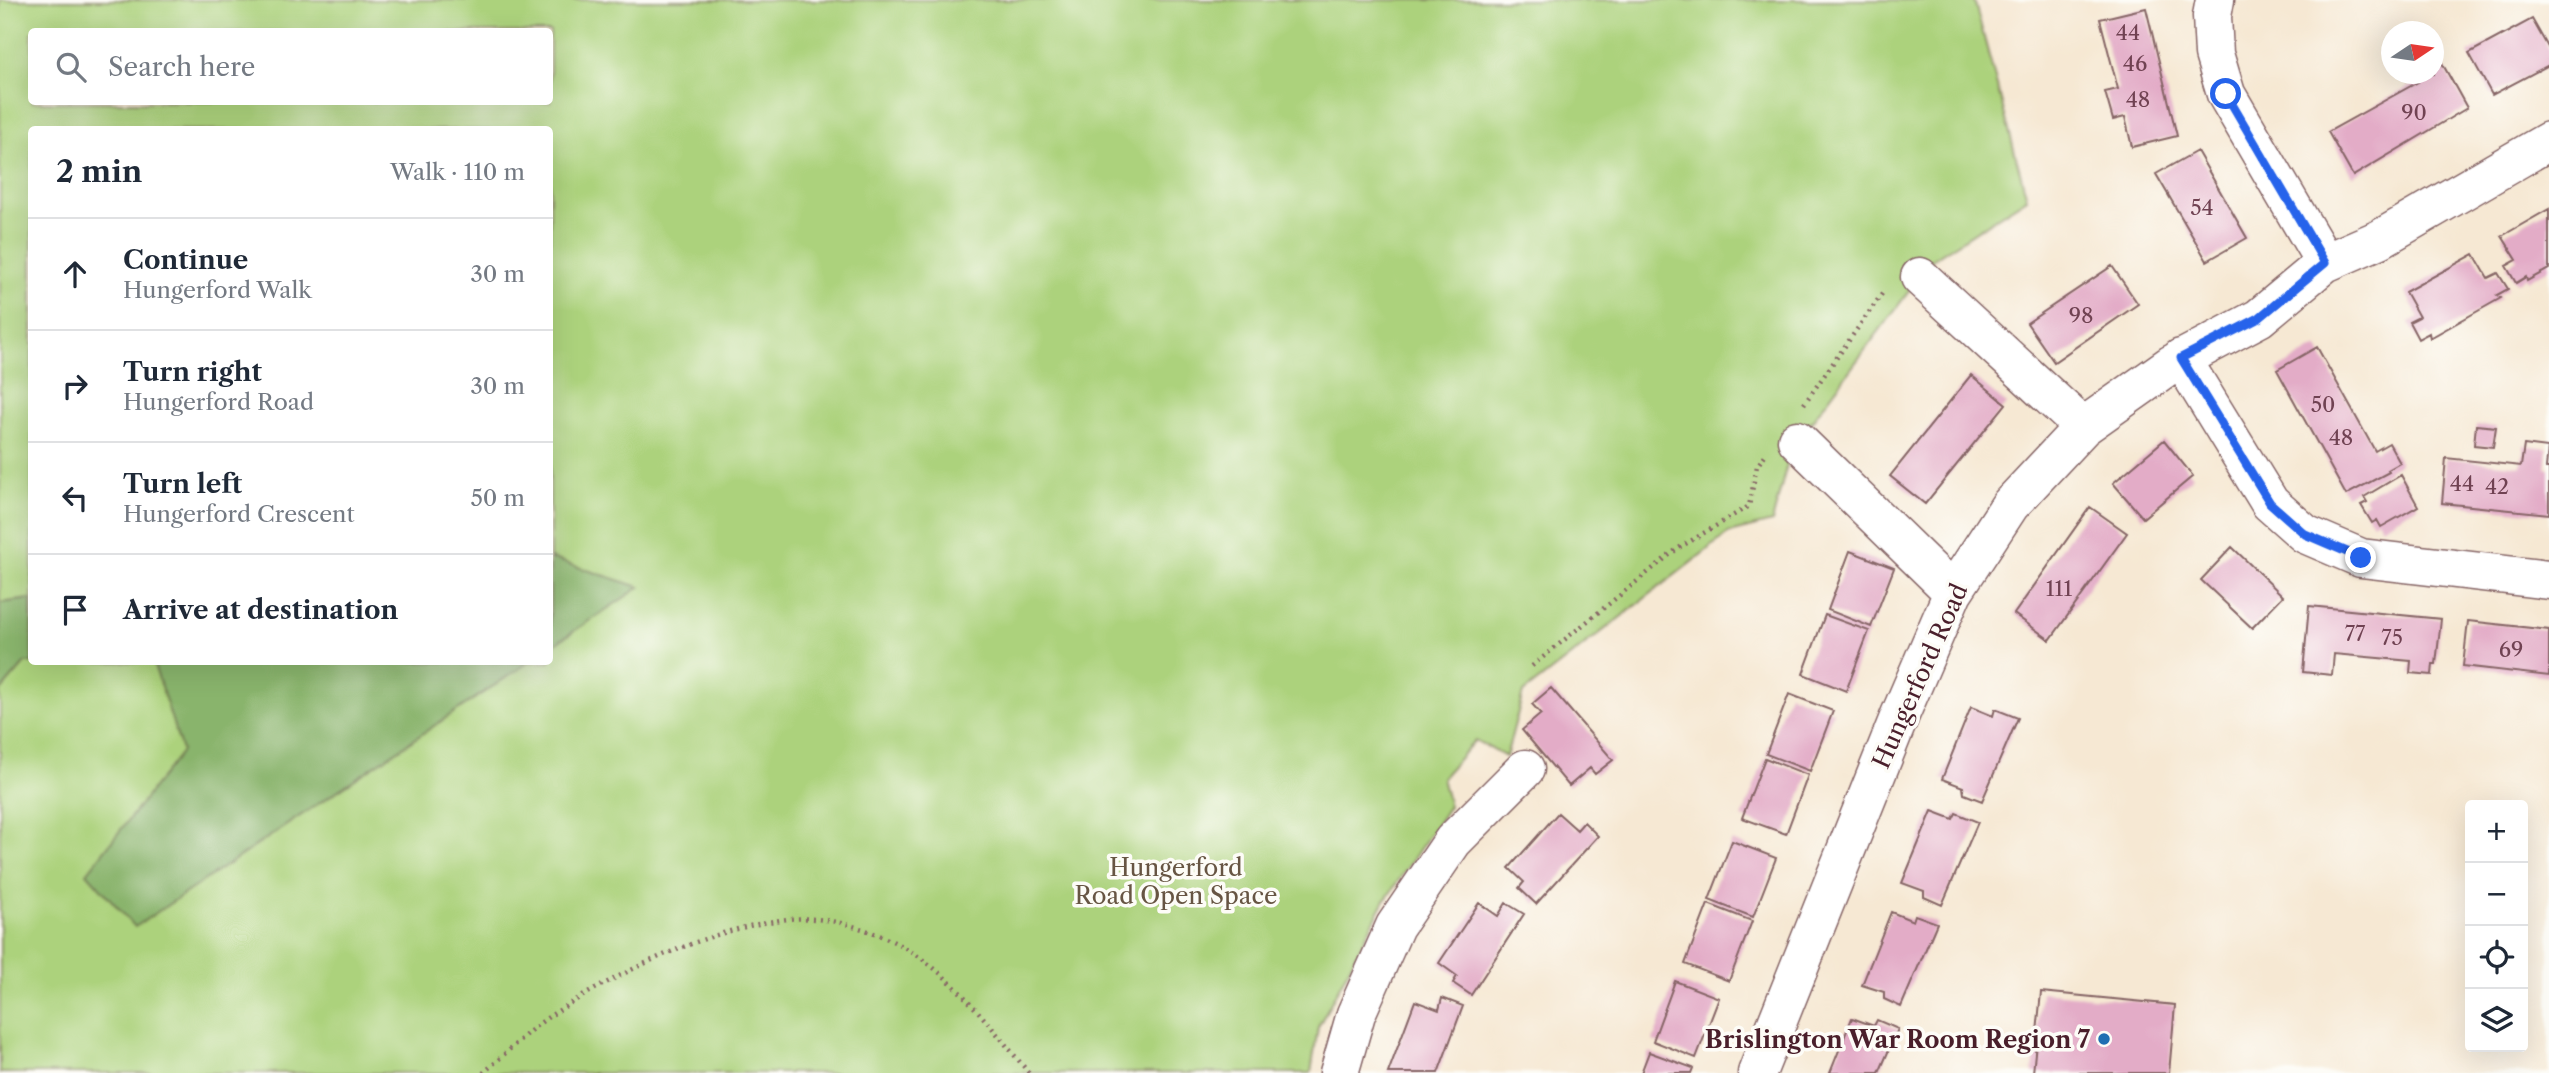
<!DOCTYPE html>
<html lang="en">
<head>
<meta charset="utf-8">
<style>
  body { margin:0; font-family:"Libre Caslon Text",serif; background:#f6f6f7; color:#1f2937 }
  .controls { position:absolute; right:21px; bottom:21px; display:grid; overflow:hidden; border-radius:7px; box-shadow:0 7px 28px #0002 }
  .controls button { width:63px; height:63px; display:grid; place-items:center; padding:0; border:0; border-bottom:2px solid #e0e1e3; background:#fff; color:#1f2937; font:35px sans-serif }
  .compass { position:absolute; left:2381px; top:21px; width:63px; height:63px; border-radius:50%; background:#fff; box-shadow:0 7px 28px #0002; rotate:77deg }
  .stop { position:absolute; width:21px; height:21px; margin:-16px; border:5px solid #2563eb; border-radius:50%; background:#fff }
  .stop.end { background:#2563eb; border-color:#fff; box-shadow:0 2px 7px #0008 }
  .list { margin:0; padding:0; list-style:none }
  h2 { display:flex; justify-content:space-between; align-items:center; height:91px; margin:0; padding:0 28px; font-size:30px }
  h2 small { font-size:23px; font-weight:400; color:#747a83 }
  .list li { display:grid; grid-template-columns:46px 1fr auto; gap:21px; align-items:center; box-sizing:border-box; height:112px; padding:0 28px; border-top:2px solid #e0e1e3 }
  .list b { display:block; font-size:26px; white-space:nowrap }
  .list p { margin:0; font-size:23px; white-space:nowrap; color:#747a83 }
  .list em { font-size:23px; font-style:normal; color:#747a83 }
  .icon { flex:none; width:38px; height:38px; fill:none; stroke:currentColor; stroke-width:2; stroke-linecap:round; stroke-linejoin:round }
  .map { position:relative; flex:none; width:2549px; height:1073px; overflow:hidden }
  .search { position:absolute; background:#fff; box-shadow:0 7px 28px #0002; left:28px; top:28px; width:525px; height:77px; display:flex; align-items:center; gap:18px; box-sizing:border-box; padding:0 24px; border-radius:7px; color:#747a83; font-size:26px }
  .panel { position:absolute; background:#fff; box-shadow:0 7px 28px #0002; left:28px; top:126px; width:525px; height:539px; border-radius:7px }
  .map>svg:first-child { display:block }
  .green { fill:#acd27c; stroke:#7b7854; stroke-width:2; fill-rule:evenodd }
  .forest { fill:#89b46c; stroke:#6a6a4c; stroke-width:2 }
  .building { fill:#e3acc7 }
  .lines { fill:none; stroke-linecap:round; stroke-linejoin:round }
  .minor-casing { stroke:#866566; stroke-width:41 }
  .path { stroke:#866566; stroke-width:4.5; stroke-dasharray:2 5; stroke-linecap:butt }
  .minor { stroke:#fff; stroke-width:38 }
  .route { stroke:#2563eb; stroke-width:9 }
  .poi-dot { fill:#1f6fb2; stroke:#fdfcf7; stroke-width:2.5 }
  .labels { text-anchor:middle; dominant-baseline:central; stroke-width:7; stroke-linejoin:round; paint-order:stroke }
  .number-label { font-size:21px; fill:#704252 }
  .street-label { font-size:24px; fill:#4a1f2b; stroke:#fdfcf7 }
  .park-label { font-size:24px; fill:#675543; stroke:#fdfcf7 }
  .poi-label { font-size:24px; font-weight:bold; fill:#4a1f2b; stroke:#fdfcf7; text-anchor:end }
</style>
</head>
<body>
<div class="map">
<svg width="2549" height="1073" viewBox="0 0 2549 1073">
  <rect width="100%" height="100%" fill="#fdfcf7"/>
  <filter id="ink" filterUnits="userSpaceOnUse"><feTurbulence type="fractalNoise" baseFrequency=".0143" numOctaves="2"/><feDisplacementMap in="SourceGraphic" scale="14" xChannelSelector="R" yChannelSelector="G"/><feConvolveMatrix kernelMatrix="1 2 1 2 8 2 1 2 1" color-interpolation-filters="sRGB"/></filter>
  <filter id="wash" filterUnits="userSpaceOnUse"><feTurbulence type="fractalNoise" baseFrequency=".00686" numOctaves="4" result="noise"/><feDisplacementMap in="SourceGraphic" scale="28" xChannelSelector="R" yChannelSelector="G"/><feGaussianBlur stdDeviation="1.57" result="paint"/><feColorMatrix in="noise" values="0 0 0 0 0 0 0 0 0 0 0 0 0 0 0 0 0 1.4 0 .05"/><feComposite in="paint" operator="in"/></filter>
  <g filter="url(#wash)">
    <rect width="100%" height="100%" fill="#f6e8d3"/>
    <path class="green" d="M0 0H1974L2027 198 1933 259 1791 449 1772 522 1729 533 1523 693 1506 757 1475 740 1442 778 1449 806 1384 902 1318 1027 1311 1073H0ZM32 32H550V102H32ZM32 130H550V662H32Z"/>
    <path class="forest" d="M550 558 640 587 550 647Z
      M31 599 32 662H46L25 663 0 692V603Z
      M153 662H529L135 927 87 873 182 751Z"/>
    <g id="blocks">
      <path class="building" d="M2146 8 2177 136 2132 147 2125 117 2113 120 2105 92 2118 89 2100 19Z
        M2532 19 2549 49V65L2492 95 2469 53Z
        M2437 54 2467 108 2353 176 2328 132 2418 82 2413 74H2434V56Z
        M2197 151 2247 238 2207 261 2156 174Z
        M2549 209V269L2527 281 2526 277 2516 283 2506 266 2517 260 2502 236Z
        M2474 254 2488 278 2498 273 2508 289 2497 295 2501 298 2430 338 2429 333 2418 339 2409 322 2419 317 2405 292Z
        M2112 266 2138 304 2054 362 2027 323Z
        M2317 347 2375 451 2389 443 2400 463 2388 470 2389 472 2346 495 2277 370Z
        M1971 375 2006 404 1925 504 1890 476Z
        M2476 425 2496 427 2493 447 2474 445Z
        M2164 440 2193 476 2143 518 2113 483Z
        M2524 445 2548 448 2546 468H2549V514L2442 503 2446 458 2521 466Z
        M2401 475 2418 506 2381 527 2377 520 2372 523 2361 505 2367 502 2364 497Z
        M2090 507 2127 533 2050 640 2014 614Z
        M2232 547 2283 596 2252 628 2201 580Z
        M1850 551 1894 568 1871 627 1828 610Z
        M2309 606 2441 619 2436 664H2433L2432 675 2410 673 2411 661 2334 654 2332 675 2303 672Z
        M1825 615 1869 631 1846 691 1803 674Z
        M2468 621 2549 630V676L2463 666Z
        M1551 688 1613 760 1595 774 1590 768 1569 786 1522 730 1541 714 1532 704Z
        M1789 694 1833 711 1810 771 1766 754Z
        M1971 707 1993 716 1995 709 2018 718 1982 801 1964 794 1963 787 1942 779Z
        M1765 758 1808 775 1786 834 1742 818Z
        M1932 811 1953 819 1956 813 1978 822 1942 905 1924 897V891L1902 883Z
        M1558 813 1577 830 1584 822 1598 836 1536 904 1519 888 1524 882 1509 868Z
        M1732 841 1776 858 1753 917 1709 900Z
        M1479 903 1498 916 1506 903 1524 914 1471 995 1453 983 1457 976 1439 963Z
        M1708 904 1752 921 1729 981 1685 964Z
        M1891 912 1913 921 1915 915 1937 923 1901 1007 1884 999V992L1862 985Z
        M1675 981 1719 998 1696 1058 1653 1041Z
        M2041 992 2175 1005 2169 1073H2033Z
        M1442 998 1463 1006 1438 1073H1388L1415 1001 1439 1010Z
        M1852 1018 1874 1026 1877 1020 1898 1029 1879 1073H1830Z
        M1649 1052 1693 1068 1691 1073H1641Z"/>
    </g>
  </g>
  <g filter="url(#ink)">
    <use href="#blocks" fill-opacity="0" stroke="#866566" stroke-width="2"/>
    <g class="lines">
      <defs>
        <path id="minor" d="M2215 0 2212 16 2214 54 2226 94 2325 263
          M1920 277 2083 427
          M2181 358 2270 503 2305 534 2361 558 2549 580
          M1797 440 1953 592
          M1339 1073 1356 1014 1395 926 1453 841 1525 769
          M1757 1073 1900 715 1953 592 2010 505 2083 427 2172 364 2259 318 2325 263 2380 239 2549 141"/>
      </defs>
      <use href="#minor" class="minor-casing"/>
      <path class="path" d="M1804 404 1884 291
        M1532 666 1677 549 1749 506 1757 466 1765 455
        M483 1073C506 1054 528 1030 553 1014 621 971 707 929 788 919 830 915 880 931 915 954 961 985 994 1031 1029 1073"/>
      <use href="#minor" class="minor"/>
    </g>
  </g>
  <g class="lines" filter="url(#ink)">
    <path class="route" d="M2226 94 2325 263 2259 318 2181 358 2270 503 2305 534 2361 558"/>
  </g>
  <circle class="poi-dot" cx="2104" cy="1039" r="7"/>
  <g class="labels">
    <g class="number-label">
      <text x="2128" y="32">44</text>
      <text x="2135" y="63">46</text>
      <text x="2138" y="99">48</text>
      <text x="2414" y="112">90</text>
      <text x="2202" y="207">54</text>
      <text x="2081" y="315">98</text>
      <text x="2323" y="404">50</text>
      <text x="2341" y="437">48</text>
      <text x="2462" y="483">44</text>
      <text x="2497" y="486">42</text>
      <text x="2059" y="588">111</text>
      <text x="2355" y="633">77</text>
      <text x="2392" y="637">75</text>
      <text x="2511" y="649">69</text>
    </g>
    <g class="street-label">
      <text transform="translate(1920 676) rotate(-66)">Hungerford Road</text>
    </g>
    <g class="park-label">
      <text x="1176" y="867">Hungerford<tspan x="1176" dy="28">Road Open Space</tspan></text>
    </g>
    <g class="poi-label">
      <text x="2090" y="1039">Brislington War Room Region 7</text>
    </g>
  </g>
</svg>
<div class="controls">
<button>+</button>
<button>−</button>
<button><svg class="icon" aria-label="locate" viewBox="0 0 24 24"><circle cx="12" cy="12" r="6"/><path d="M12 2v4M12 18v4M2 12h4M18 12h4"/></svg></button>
<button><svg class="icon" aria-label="layers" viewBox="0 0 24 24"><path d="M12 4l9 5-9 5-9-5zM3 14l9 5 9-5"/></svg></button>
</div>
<svg class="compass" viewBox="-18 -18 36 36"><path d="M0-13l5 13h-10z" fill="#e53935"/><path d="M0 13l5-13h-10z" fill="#747a83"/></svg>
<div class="stop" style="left:2226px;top:94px"></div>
<div class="stop end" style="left:2361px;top:558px"></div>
<div class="search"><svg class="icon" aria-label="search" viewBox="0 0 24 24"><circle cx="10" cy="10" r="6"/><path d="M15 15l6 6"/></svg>Search here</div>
<section class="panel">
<h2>2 min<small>Walk · 110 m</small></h2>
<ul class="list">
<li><svg class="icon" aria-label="ahead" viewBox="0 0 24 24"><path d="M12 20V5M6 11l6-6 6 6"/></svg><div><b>Continue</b><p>Hungerford Walk</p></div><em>30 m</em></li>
<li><svg class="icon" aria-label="right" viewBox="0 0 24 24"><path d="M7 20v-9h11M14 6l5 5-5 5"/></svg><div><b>Turn right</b><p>Hungerford Road</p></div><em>30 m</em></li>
<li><svg class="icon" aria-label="left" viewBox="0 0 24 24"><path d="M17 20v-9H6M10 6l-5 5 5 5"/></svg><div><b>Turn left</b><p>Hungerford Crescent</p></div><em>50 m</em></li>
<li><svg class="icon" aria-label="arrive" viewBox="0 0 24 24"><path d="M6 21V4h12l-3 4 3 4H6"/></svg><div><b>Arrive at destination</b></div></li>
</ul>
</section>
</div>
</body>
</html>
